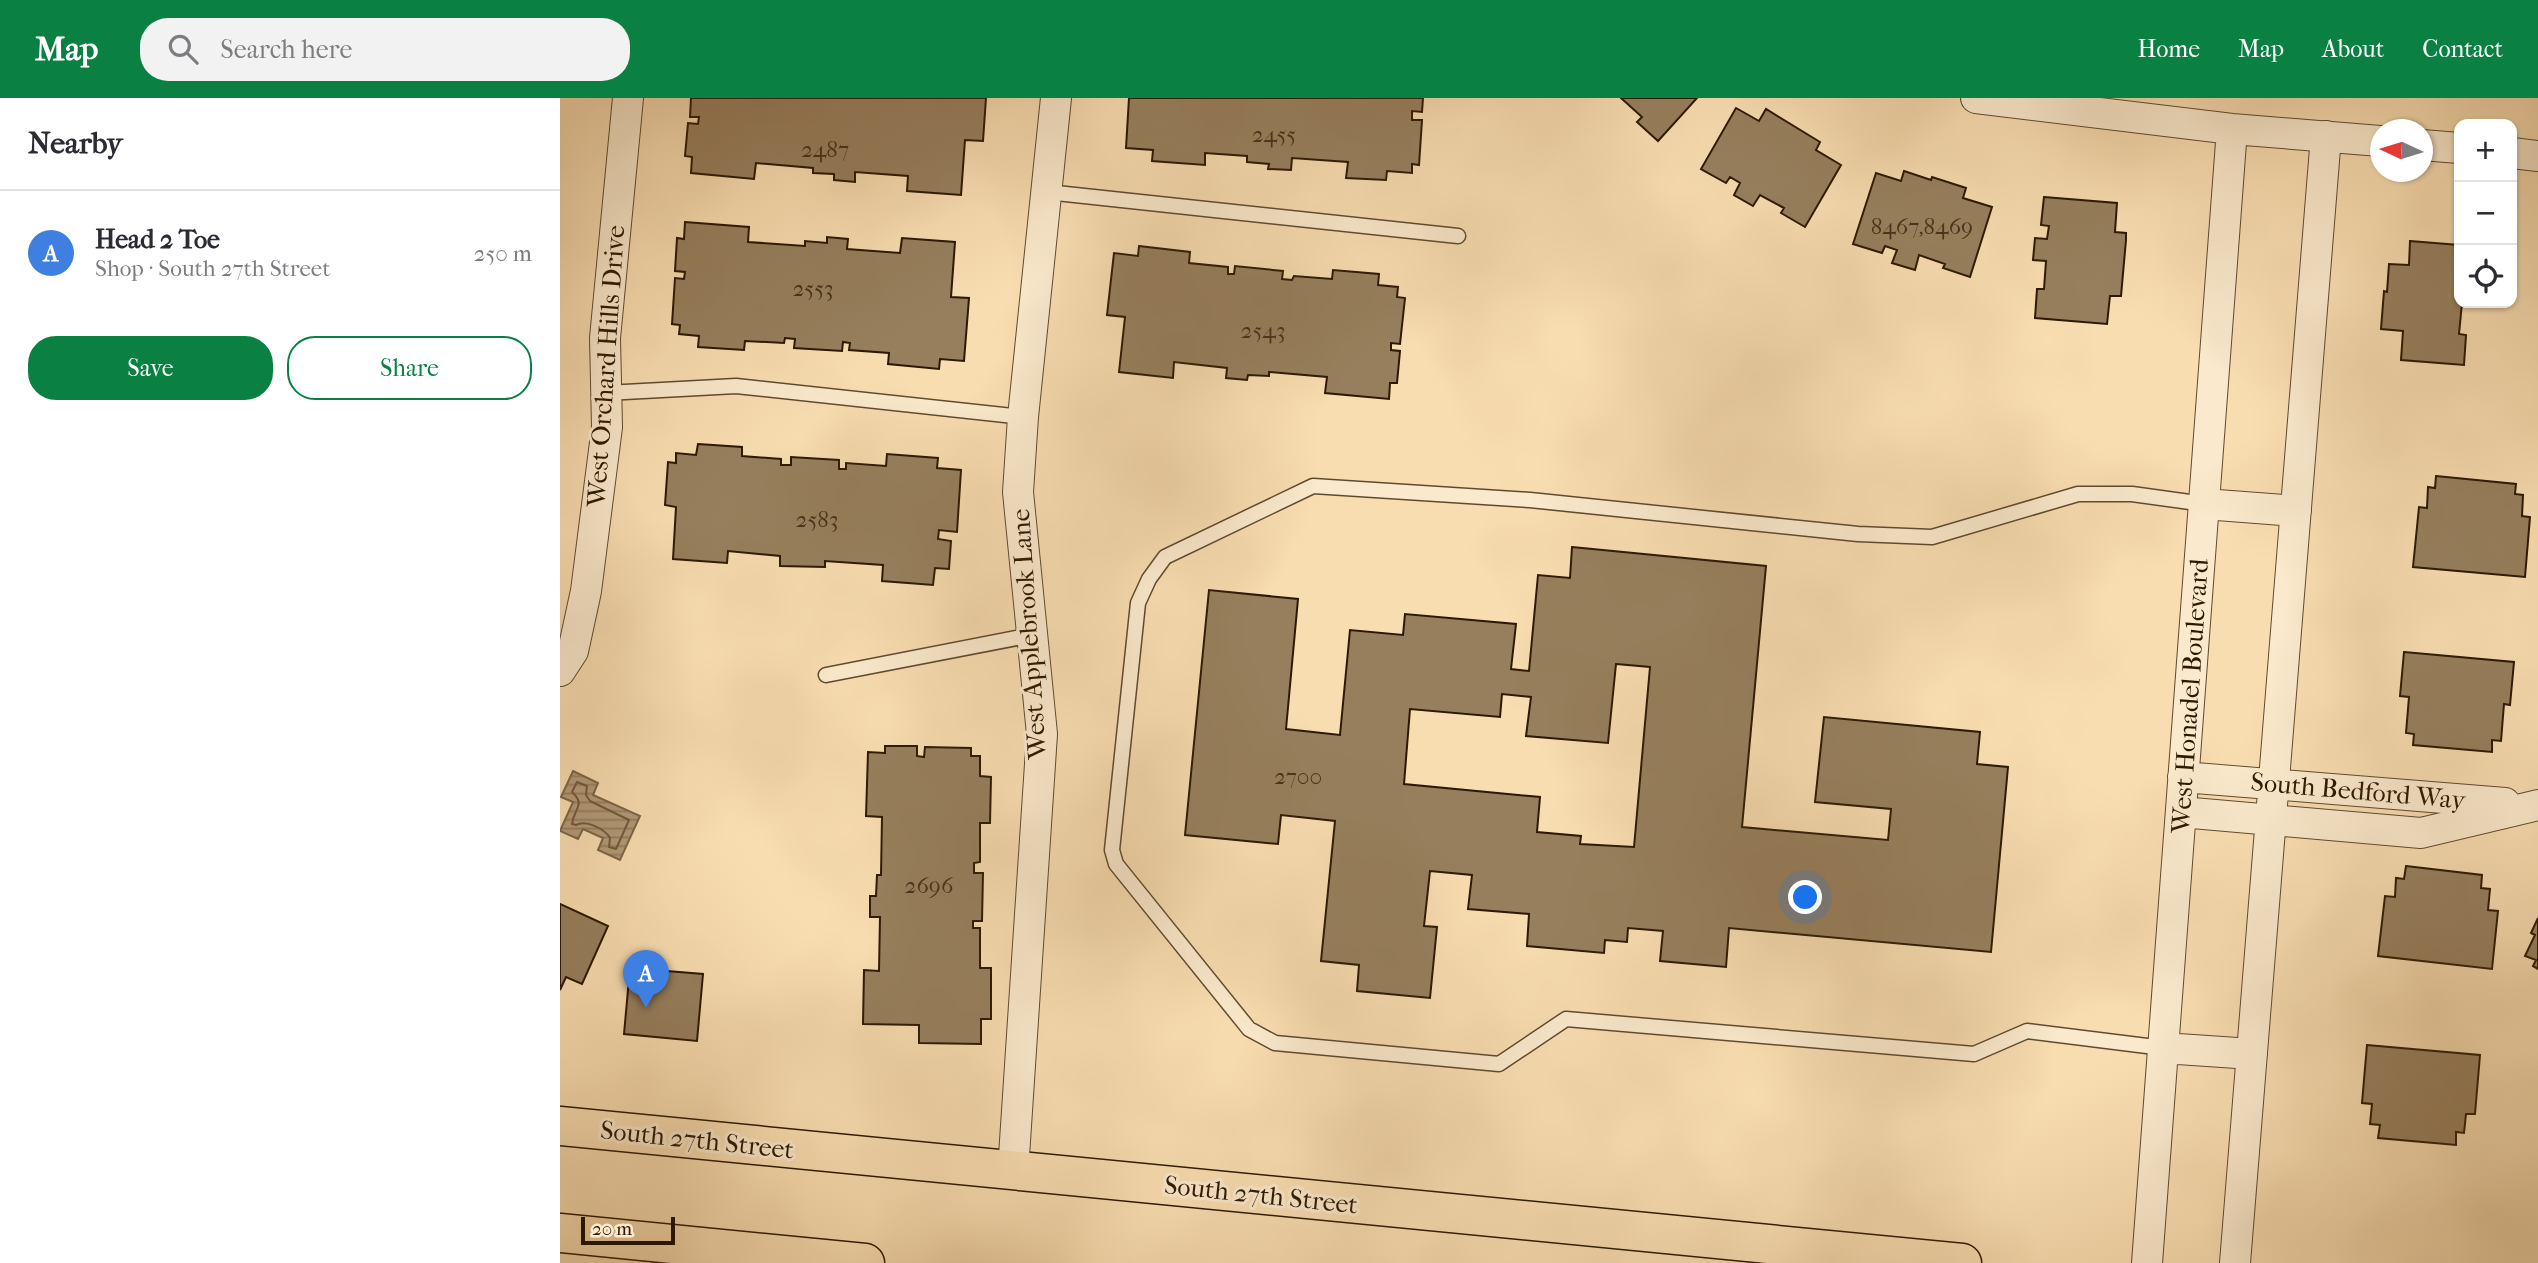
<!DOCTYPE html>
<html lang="en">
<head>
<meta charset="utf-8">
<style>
  body { margin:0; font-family:"IM FELL French Canon",serif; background:#f2f2f3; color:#2b2b33 }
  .controls { position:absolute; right:21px; top:21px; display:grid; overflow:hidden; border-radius:14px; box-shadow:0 2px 5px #0004 }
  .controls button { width:63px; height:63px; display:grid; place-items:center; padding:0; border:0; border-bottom:2px solid #e1e1e2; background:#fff; color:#2b2b33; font:35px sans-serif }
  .compass { position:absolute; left:1810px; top:21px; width:63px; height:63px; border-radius:50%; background:#fff; box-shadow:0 2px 5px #0004; rotate:274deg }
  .scale { position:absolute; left:21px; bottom:18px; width:94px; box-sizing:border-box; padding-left:7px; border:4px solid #2d1903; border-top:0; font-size:19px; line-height:24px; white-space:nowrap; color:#2d1903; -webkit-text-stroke:5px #fae9cc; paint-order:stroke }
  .you { position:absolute; left:1246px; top:800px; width:24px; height:24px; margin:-18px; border:5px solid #fff; border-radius:50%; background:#1a73e8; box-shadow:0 0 0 10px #1a73e833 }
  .badge { display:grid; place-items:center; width:46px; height:46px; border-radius:50%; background:#0b8043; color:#fff; font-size:23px; font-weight:700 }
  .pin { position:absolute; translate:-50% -58px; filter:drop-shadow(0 2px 4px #0008) }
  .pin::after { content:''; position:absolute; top:37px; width:24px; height:21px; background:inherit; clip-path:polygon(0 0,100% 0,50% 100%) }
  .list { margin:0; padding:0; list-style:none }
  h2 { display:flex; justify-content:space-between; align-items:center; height:91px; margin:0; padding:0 28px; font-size:30px }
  h2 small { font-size:23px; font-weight:400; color:#7c7c81 }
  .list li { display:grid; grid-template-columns:46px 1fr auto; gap:21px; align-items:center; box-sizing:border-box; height:126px; padding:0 28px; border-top:2px solid #e1e1e2 }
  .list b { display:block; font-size:26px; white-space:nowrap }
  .list p { margin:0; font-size:23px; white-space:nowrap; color:#7c7c81 }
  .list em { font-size:23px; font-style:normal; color:#7c7c81 }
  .actions { display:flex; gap:14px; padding:21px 28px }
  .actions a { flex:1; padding:16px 0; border:2px solid #0b8043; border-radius:28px; text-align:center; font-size:24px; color:#0b8043 }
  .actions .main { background:#0b8043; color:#fff }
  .icon { flex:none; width:38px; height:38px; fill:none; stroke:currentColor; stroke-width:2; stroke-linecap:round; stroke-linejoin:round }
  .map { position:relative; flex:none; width:1978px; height:1165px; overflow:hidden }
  header { display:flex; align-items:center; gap:42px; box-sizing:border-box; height:98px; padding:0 35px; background:#0b8043; color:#fff }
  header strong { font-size:33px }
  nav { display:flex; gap:38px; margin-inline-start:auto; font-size:24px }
  .search { width:490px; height:63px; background:#f2f2f3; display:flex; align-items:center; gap:18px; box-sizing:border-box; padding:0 24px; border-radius:28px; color:#7c7c81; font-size:26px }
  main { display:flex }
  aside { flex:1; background:#fff }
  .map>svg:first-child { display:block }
  .water { fill:url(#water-rules); stroke:#7d6648; stroke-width:2 }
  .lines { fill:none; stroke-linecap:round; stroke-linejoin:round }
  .shore { stroke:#705a3c; stroke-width:2 }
  .building { fill:#977f5d; stroke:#2d1903; stroke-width:2; fill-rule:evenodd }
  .service-casing { stroke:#604a2e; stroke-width:17 }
  .minor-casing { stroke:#604a2e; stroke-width:32 }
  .primary-casing { stroke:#2d1903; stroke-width:41 }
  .service { stroke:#fae9cc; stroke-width:14 }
  .minor { stroke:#fae9cc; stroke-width:30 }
  .primary { stroke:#f8ddb1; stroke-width:38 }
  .labels { text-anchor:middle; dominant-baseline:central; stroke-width:6; stroke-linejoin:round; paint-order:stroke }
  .number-label { font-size:23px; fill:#48321a }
  .street-label { font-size:26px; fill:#2d1903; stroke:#fae9cc }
</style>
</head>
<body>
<header>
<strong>Map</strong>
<div class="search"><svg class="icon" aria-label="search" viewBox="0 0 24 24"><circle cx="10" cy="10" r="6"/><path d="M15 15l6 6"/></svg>Search here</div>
<nav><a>Home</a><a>Map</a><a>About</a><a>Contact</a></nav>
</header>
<main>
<aside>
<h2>Nearby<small></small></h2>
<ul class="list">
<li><span class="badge" style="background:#3f7fe0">A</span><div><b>Head 2 Toe</b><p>Shop · South 27th Street</p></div><em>250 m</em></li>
</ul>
<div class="actions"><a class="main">Save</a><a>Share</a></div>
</aside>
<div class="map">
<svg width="1978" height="1165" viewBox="0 0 1978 1165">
  <defs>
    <pattern id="water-rules" width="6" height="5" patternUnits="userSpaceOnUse" patternTransform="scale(1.75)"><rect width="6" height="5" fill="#b39a76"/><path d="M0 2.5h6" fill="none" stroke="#927d5f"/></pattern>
  </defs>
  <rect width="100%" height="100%" fill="#f8ddb1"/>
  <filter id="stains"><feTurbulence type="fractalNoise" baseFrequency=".00286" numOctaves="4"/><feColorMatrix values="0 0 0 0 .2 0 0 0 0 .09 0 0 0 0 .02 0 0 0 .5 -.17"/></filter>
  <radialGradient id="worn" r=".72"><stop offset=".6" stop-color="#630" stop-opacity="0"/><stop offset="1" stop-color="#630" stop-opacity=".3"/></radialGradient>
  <path class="water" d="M13 673 38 685 33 697 80 718 60 762 38 752 43 740 23 731 18 741 0 733 13 704 1 699Z"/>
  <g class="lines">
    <path class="shore" d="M17 684 27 688 26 697 30 703 69 722 56 751 49 749 50 740C44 730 26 722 16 727L12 726C14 710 26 707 12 694Z"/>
  </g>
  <path class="building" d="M131 0H426L423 43 405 42 401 97 347 93 348 78 295 74V84L274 82V76L253 75V70L196 65 194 81 131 75 132 59 125 58 128 25 138 26 139 19H130Z
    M569 0H863L862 14 852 13V22H862L859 67 852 66V75L827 73 826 82 786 80 788 64 732 60 731 72 708 71 709 66 687 64V58L645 55V67L592 63 593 52 566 50Z
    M1061 0H1137L1098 43 1077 24 1082 19Z
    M1176 10 1199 23 1206 11 1260 44 1256 52 1281 67 1245 129 1221 115 1224 110 1200 97 1193 108 1174 97 1180 85 1170 79 1166 85 1141 71Z
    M1344 73 1371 82 1372 79 1406 90 1403 100 1432 109 1410 179 1383 170 1385 166 1359 157 1355 172 1332 165 1337 152 1325 148 1322 155 1293 146 1316 75 1341 83Z
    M1484 99 1557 105 1555 134 1566 135V142L1561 198H1550L1547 226 1475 220 1477 191H1484L1486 163 1473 162 1475 140 1487 141 1489 128 1481 127Z
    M125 124 189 129 188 144 245 148V143L267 145V139L288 141 287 151 340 155 342 140 395 144 391 199 409 200 404 263 380 261 379 271 328 266 329 255 289 252 290 245 283 244 282 253 234 250 235 241 225 240 224 245 185 243 184 252 138 249 139 238 119 236 120 227 112 226 115 180 124 181 125 174 115 173 117 140 124 141Z
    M1850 143 1899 147V205H1902L1899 236 1906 237 1904 267 1841 262 1843 233 1821 231 1824 193 1827 194 1829 166 1849 167Z
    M579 148 630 154 629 165 668 169V176H674L675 168 723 173 722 181 732 182 734 178 772 181 773 172 819 176 818 187 838 189 837 199 845 200 840 246 831 245V252L840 253 837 285H830L829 301 765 295 767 279 709 274V278L688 277 687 282 666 280 667 270 614 264 613 280 559 274 565 219 547 217 554 155 578 158Z
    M138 346 182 349V358L221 361V367H231V359L279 362V371H286V365L326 368 327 356 378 360 377 370 401 372 397 434 379 432 378 441 391 443 389 471 375 470 373 487 322 483 323 467 265 463V469L220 468V458L168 453 167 465 113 461 116 409 105 407 108 364 116 365V355L136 357Z
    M1876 378 1956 386 1955 396 1963 397 1962 418 1970 419 1965 479 1853 469 1859 409 1867 410 1868 389 1875 390Z
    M1012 449 1206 468 1182 729 1328 742 1331 711 1255 704 1264 619 1420 634 1417 666 1448 669 1431 854 1169 830 1166 869 1100 863 1103 833 1068 830 1067 844 1045 842 1044 855 967 848 969 816 908 811 912 777 870 773 864 828 877 829 870 900 797 893 799 867 761 863 775 723 721 717 718 746 625 737 649 492 738 501 726 631 780 637 790 532 843 537 845 516 956 526 951 571 969 573 978 477 1010 480ZM1056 566 1090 569 1074 749 1020 746 1021 738 977 734 980 699 844 686 850 611 940 619 942 596 971 599 966 638 1048 645Z
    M1844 554 1954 564 1950 607 1944 606 1941 643 1932 642V654L1853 647 1854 636 1846 635 1849 599 1840 598Z
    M325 648H357V658L364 659 365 649 411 650V658H420V678L431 679 430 725H420V764L414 765V775H423L422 823H413V830H420V870H431V921H421V946L359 945V927L303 926 304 872 319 873 320 819H310V798H316L317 777H321L322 719 306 718 308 654 325 655Z
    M1846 768 1922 777 1921 790 1930 791 1928 812 1938 813 1932 871 1818 858 1825 798 1835 799 1836 780 1844 781Z
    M0 806 48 828 22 886 6 879 0 892Z
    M1978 820V871L1973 868 1976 862 1965 858 1975 837 1971 835Z
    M70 870 143 876 137 943 64 936Z
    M1807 947 1920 957 1915 1016H1906L1904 1035 1896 1034V1047L1818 1040 1820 1027 1810 1026 1812 1006 1802 1005Z"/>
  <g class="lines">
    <defs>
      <path id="service" d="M487 94 898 138
        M46 295 176 288 463 319
        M266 577 472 537
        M1603 950 1467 933 1414 956 1006 921 939 966 715 945 689 931 556 766 552 752 578 505 589 481 605 459 753 388 970 402 1298 436 1372 439 1518 396H1572L1644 406"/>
      <path id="minor" d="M1416 0 1672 31 1820 43
        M1862 47 1899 50
        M1952 55 1978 58
        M1644 406 1736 413
        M0 573 13 553 26 493 47 329 45 240 68 0
        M1623 679 1945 705
        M1621 714 1861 735 1978 707
        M1603 950 1692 956
        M453 1073 482 636 458 394 463 319 496 0
        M1587 1165 1672 31
        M1675 1165 1766 38"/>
      <path id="primary" d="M0 1028 1402 1165
        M0 1135 305 1165"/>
    </defs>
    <use href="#service" class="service-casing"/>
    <use href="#minor" class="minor-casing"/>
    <use href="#primary" class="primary-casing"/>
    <use href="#service" class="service"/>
    <use href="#minor" class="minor"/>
    <use href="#primary" class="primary"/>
  </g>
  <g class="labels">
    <g class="number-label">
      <text x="714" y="36">2455</text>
      <text x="265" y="51">2487</text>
      <text x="1362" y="128">8467,8469</text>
      <text x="253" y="190">2553</text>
      <text x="703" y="232">2543</text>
      <text x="257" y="421">2583</text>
      <text x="738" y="678">2700</text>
      <text x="369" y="787">2696</text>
    </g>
    <g class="street-label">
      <text transform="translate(46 268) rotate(-86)">West Orchard Hills Drive</text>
      <text transform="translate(469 536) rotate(-94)">West Applebrook Lane</text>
      <text transform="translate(1630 598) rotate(-86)">West Honadel Boulevard</text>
      <text transform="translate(1798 693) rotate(5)">South Bedford Way</text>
      <text transform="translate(137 1042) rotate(6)">South 27th Street</text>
      <text transform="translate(701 1097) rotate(6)">South 27th Street</text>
    </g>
  </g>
  <rect width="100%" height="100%" filter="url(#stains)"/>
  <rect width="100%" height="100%" fill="url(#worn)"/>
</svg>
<div class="controls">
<button>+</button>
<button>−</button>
<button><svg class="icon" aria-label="locate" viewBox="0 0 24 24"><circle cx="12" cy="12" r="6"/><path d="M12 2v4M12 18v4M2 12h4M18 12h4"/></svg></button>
</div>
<svg class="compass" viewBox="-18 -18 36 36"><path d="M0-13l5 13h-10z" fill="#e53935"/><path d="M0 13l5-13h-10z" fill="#7c7c81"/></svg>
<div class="scale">20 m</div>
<div class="you"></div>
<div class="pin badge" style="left:86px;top:910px;background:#3f7fe0">A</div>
</div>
</main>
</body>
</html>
